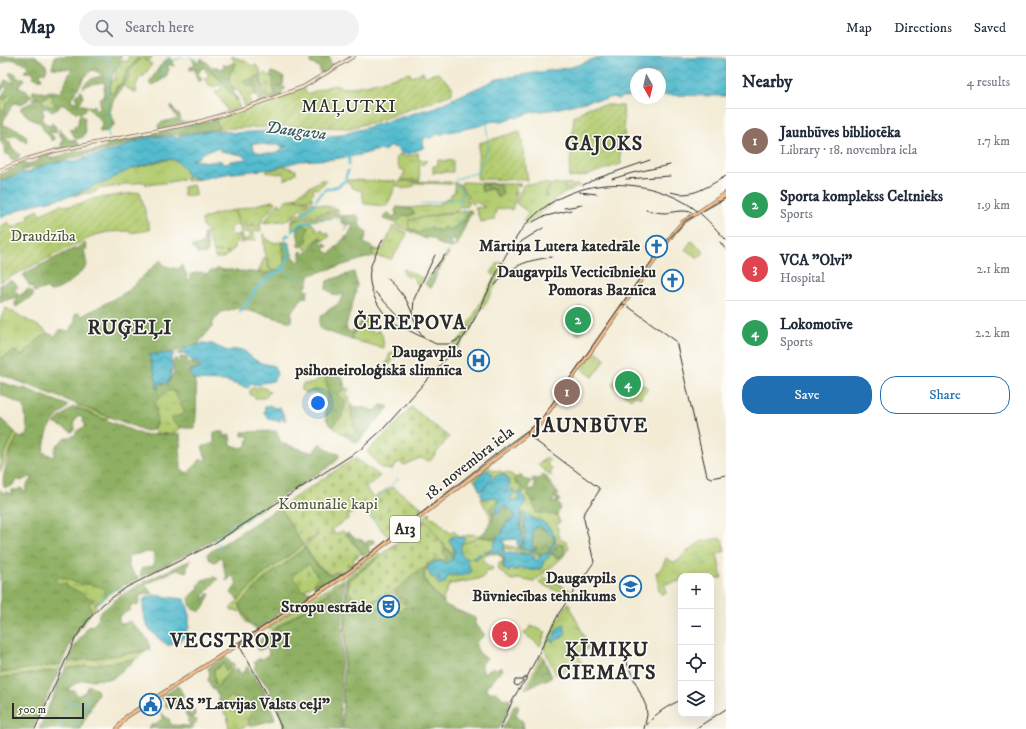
<!DOCTYPE html>
<html lang="en">
<head>
<meta charset="utf-8">
<style>
  body { margin:0; font-family:"IM FELL DW Pica",serif; background:#f2f2f3; color:#1f2937 }
  .controls { position:absolute; right:12px; bottom:12px; display:grid; overflow:hidden; border-radius:8px; box-shadow:0 4px 16px #0002 }
  .controls button { width:36px; height:36px; display:grid; place-items:center; padding:0; border:0; border-bottom:1px solid #e0e1e3; background:#fff; color:#1f2937; font:20px sans-serif }
  .compass { position:absolute; left:630px; top:12px; width:36px; height:36px; border-radius:50%; background:#fff; box-shadow:0 4px 16px #0002; rotate:172deg }
  .scale { position:absolute; left:12px; bottom:10px; width:72px; box-sizing:border-box; padding-left:4px; border:2px solid #2b2b2b; border-top:0; font-size:11px; line-height:14px; white-space:nowrap; color:#2b2b2b; -webkit-text-stroke:3px #fdfcf7; paint-order:stroke }
  .you { position:absolute; left:318px; top:347px; width:14px; height:14px; margin:-10px; border:3px solid #fff; border-radius:50%; background:#1a73e8; box-shadow:0 0 0 6px #1a73e833 }
  .badge { display:grid; place-items:center; width:26px; height:26px; border-radius:50%; background:#1f6fb2; color:#fff; font-size:13px; font-weight:700 }
  .pin { position:absolute; translate:-50% -50%; border:2px solid #fff; box-shadow:0 1px 4px #0006 }
  .list { margin:0; padding:0; list-style:none }
  h2 { display:flex; justify-content:space-between; align-items:center; height:52px; margin:0; padding:0 16px; font-size:17px }
  h2 small { font-size:13px; font-weight:400; color:#747a83 }
  .list li { display:grid; grid-template-columns:26px 1fr auto; gap:12px; align-items:center; box-sizing:border-box; height:64px; padding:0 16px; border-top:1px solid #e0e1e3 }
  .list b { display:block; font-size:15px; white-space:nowrap }
  .list p { margin:0; font-size:13px; white-space:nowrap; color:#747a83 }
  .list em { font-size:13px; font-style:normal; color:#747a83 }
  .actions { display:flex; gap:8px; padding:12px 16px }
  .actions a { flex:1; padding:9px 0; border:1px solid #1f6fb2; border-radius:16px; text-align:center; font-size:14px; color:#1f6fb2 }
  .actions .main { background:#1f6fb2; color:#fff }
  .icon { flex:none; width:22px; height:22px; fill:none; stroke:currentColor; stroke-width:2; stroke-linecap:round; stroke-linejoin:round }
  .map { position:relative; flex:none; width:726px; height:673px; overflow:hidden }
  header { display:flex; align-items:center; gap:24px; box-sizing:border-box; height:56px; padding:0 20px; background:#fff; border-bottom:1px solid #e0e1e3 }
  header strong { font-size:19px }
  nav { display:flex; gap:22px; margin-inline-start:auto; font-size:14px }
  .search { width:280px; height:36px; background:#f2f2f3; display:flex; align-items:center; gap:10px; box-sizing:border-box; padding:0 14px; border-radius:22px; color:#747a83; font-size:15px }
  main { display:flex }
  aside { flex:1; background:#fff }
  .map>svg:first-child { display:block }
  .grass { fill:url(#grass-tufts); stroke:#707c4e }
  .forest { fill:url(#forest-crowns); stroke:#5d6e47; fill-rule:evenodd }
  .wetland { fill:url(#wetland-marsh); stroke:#707c4e }
  .cemetery { fill:url(#cemetery-stones); stroke:#707c4e }
  .park { fill:url(#park-crowns); stroke:#707c4e }
  .garden { fill:url(#garden-furrows); stroke:#707c4e }
  .pitch { fill:#b4cc71; stroke:#707c4e }
  .water { fill:url(#water-waves); stroke:#3e737c; fill-rule:evenodd }
  .lines { fill:none; stroke-linecap:round; stroke-linejoin:round }
  .stream { stroke:#52bbce; stroke-width:1 }
  .river { stroke:#52bbce; stroke-width:2.5 }
  .secondary-casing { stroke:#716e66; stroke-width:4 }
  .primary-casing { stroke:#716e66; stroke-width:4.5 }
  .highway-casing { stroke:#716e66; stroke-width:5.5 }
  .secondary { stroke:#fce5cf; stroke-width:2.5 }
  .primary { stroke:#f7bd88; stroke-width:3 }
  .highway { stroke:#f7bd88; stroke-width:4 }
  .tram { stroke:#2b2b2b; stroke-width:1 }
  .rail { stroke:#2b2b2b; stroke-width:1 }
  .primary-bridge-casing { stroke:#716e66; stroke-width:4.5; stroke-linecap:butt }
  .primary-bridge { stroke:#f7bd88; stroke-width:3 }
  .labels { text-anchor:middle; dominant-baseline:central; stroke-width:3; stroke-linejoin:round; paint-order:stroke }
  .shield { fill:#fdfcf7; stroke:#6a6a68; stroke-width:1 }
  .shield-label { font-size:15px; font-weight:bold; fill:#2b2b2b }
  .park-label { font-size:16px; fill:#545b40; stroke:#fdfcf7 }
  .poi-label { font-size:16px; font-weight:bold; fill:#2b2b2b; stroke:#fdfcf7; text-anchor:end }
  .street-label { font-size:16px; fill:#2b2b2b; stroke:#fdfcf7 }
  .water-label { font-size:17px; font-style:italic; fill:#395d64; stroke:#fdfcf7 }
  .quarter-label { font-size:18px; letter-spacing:1px; fill:#2b2b2b; stroke:#fdfcf7 }
  .district-label { font-size:20px; font-weight:bold; letter-spacing:1px; fill:#2b2b2b; stroke:#fdfcf7 }
</style>
</head>
<body>
<header>
<strong>Map</strong>
<div class="search"><svg class="icon" aria-label="search" viewBox="0 0 24 24"><circle cx="10" cy="10" r="6"/><path d="M15 15l6 6"/></svg>Search here</div>
<nav><a>Map</a><a>Directions</a><a>Saved</a></nav>
</header>
<main>
<div class="map">
<svg width="726" height="673" viewBox="0 0 726 673">
  <defs>
    <pattern id="grass-tufts" width="24" height="20" patternUnits="userSpaceOnUse"><rect width="24" height="20" fill="#b4cc71"/><path d="M3 7l-1-3M5 7V3M7 7l1-3M15 17l-1-3M17 17v-4M19 17l1-3" fill="none" stroke="#9baf62"/></pattern>
    <pattern id="forest-crowns" width="20" height="18" patternUnits="userSpaceOnUse"><rect width="20" height="18" fill="#8fb063"/><path d="M2 6a3 3 0 1 1 6 0M12 15a3 3 0 1 1 6 0" fill="none" stroke="#758f52"/></pattern>
    <pattern id="wetland-marsh" width="20" height="14" patternUnits="userSpaceOnUse"><rect width="20" height="14" fill="#b4cc71"/><path d="M1 5h8M5 5V1M11 12h8M15 12V8" fill="none" stroke="#9baf62"/></pattern>
    <pattern id="cemetery-stones" width="16" height="16" patternUnits="userSpaceOnUse"><rect width="16" height="16" fill="#b4cc71"/><path d="M2 7V4a2 2 0 0 1 4 0v3zM10 15v-3a2 2 0 0 1 4 0v3z" fill="#9baf62"/></pattern>
    <pattern id="park-crowns" width="20" height="18" patternUnits="userSpaceOnUse"><rect width="20" height="18" fill="#b4cc71"/><path d="M2 6a3 3 0 1 1 6 0M12 15a3 3 0 1 1 6 0" fill="none" stroke="#9baf62"/></pattern>
    <pattern id="garden-furrows" width="10" height="10" patternUnits="userSpaceOnUse"><rect width="10" height="10" fill="#b4cc71"/><path d="M-1 1l2-2M0 10L10 0M9 11l2-2" fill="none" stroke="#9baf62"/></pattern>
    <pattern id="water-waves" width="16" height="10" patternUnits="userSpaceOnUse"><rect width="16" height="10" fill="#52bbce"/><path d="M0 5q4-4 8 0t8 0" fill="none" stroke="#4498a7"/></pattern>
  </defs>
  <rect width="100%" height="100%" fill="#fdfcf7"/>
  <filter id="ink" filterUnits="userSpaceOnUse"><feTurbulence type="fractalNoise" baseFrequency=".025" numOctaves="2"/><feDisplacementMap in="SourceGraphic" scale="8" xChannelSelector="R" yChannelSelector="G"/><feConvolveMatrix kernelMatrix="1 2 1 2 8 2 1 2 1" color-interpolation-filters="sRGB"/></filter>
  <filter id="wash" filterUnits="userSpaceOnUse"><feTurbulence type="fractalNoise" baseFrequency=".012" numOctaves="4" result="noise"/><feDisplacementMap in="SourceGraphic" scale="16" xChannelSelector="R" yChannelSelector="G"/><feGaussianBlur stdDeviation="0.9" result="paint"/><feColorMatrix in="noise" values="0 0 0 0 0 0 0 0 0 0 0 0 0 0 0 0 0 1.4 0 .05"/><feComposite in="paint" operator="in"/></filter>
  <g filter="url(#wash)">
    <rect width="100%" height="100%" fill="#f3ebd4"/>
    <path class="grass" d="M128 0 139 2 127 13 126 18 122 27 116 31 113 39 109 35 112 24H115L116 12 123 11 119 10 122 5H129Z
      M142 0H152L151 3 149 4 143 3 152 8 143 21 142 20 139 23 135 32 137 33 136 37 122 29 129 21 130 15Z
      M231 0 245 5 252 10 256 9 260 13 261 18 245 26 254 25 256 28V38L249 40 251 49 245 50 239 35H238C231 30 228 27 230 18L229 16 234 13 236 8Z
      M207 13 219 22 235 42 240 52 216 60 227 56V53L215 36 222 33 220 29 211 31 204 23 209 19 205 14Z
      M9 39 12 42 6 49 4 56 0 53V45L1 42 4 43Z
      M50 39H53L55 48 52 51 44 48 41 43Z
      M418 97 419 105 420 104 427 105 421 110 419 108 420 124H401L405 115 399 112 396 103 400 98 405 101Z
      M170 103C179 104 185 111 187 120L201 123 186 125 187 122 171 126 146 129 145 126H139L141 125C133 130 128 127 119 129L120 130 96 133V136L70 140 91 132 96 128 107 126 116 120 131 113Z
      M283 110 296 114V117L289 122 284 124V119L281 117 279 118 266 116 268 114 276 113Z
      M321 124H325L326 126 317 133 314 132 313 133 314 136 310 141 313 142 312 144 293 142 297 141 300 137Z
      M347 124 396 125 397 127 387 150 364 148 362 135C353 133 352 132 347 124Z
      M400 125 451 126 452 128 414 127V130L406 132 404 133 397 130Z
      M454 126 459 128 469 146 466 151 460 150 457 155 409 164V175L396 169V167L404 159 409 160 415 157 408 152 438 149V148L446 145V142H451V138L455 136Z
      M462 126 484 127 481 129 482 136 486 134 493 133 497 141 498 130 492 132 484 130 486 128H521L519 131 518 128 513 139 518 135 512 154 508 152 497 153 495 158 494 164 481 166 475 152 485 151 476 146 473 148 470 144 461 129Z
      M525 128H550L545 141 549 140 546 139V138L552 128H572L566 129 564 133 578 128 580 130 553 143V147L526 169 523 164 529 157 516 147 523 130Z
      M290 143 308 145 309 146 291 160 290 164 263 167 278 148 280 147V150C284 150 284 147 286 144Z
      M272 145H275L276 147 263 162 261 167 240 170 235 154Z
      M311 146 338 153 339 154 292 163V161L297 157 298 159 303 157 302 154Z
      M234 154 239 169H234L231 173 232 180 240 178V181L232 195 225 196 230 197 223 202H215L214 196H221L213 195 206 173 203 171 202 163 216 158Z
      M338 156 339 161 333 159 332 161 310 164 297 173 292 172V165Z
      M260 169 261 175 253 176 254 183H256V184L239 187 241 185V178L243 184 250 182V176L241 177 240 172Z
      M393 170 406 176 407 178 392 203 373 200 372 194 383 193Z
      M263 178H264L265 181 273 187 282 186 284 193 282 197 284 199C285 209 283 212 273 215L269 211 268 202 265 200Z
      M264 202H266L269 212 272 216C268 219 263 218 258 217Z
      M498 206 506 208 498 222 491 217Z
      M403 213 423 222 419 230 411 219 409 221 404 219Z
      M494 222 498 225 483 252H481L467 280 458 292 453 289 463 279Z
      M6 252 45 274 47 277 32 289 22 300 14 295 0 303V264Z
      M370 261 373 262 370 266 374 270 371 273 374 277 379 274 382 278 384 292 352 284 353 278 363 267 361 266 366 262Z
      M400 293 401 295 384 314 382 313 387 306 390 297Z
      M262 331 270 335 265 342H256L250 338V334L253 332Z
      M78 349 109 361 107 363H104L76 351Z
      M15 376 18 379 0 416V407Z
      M489 409 491 414 500 415 505 417 507 416 514 420V422L529 436V439L535 446 533 447C541 455 544 459 557 459L560 466 556 469 559 474 557 476 560 483 566 486 569 491 563 501 534 526 519 523 511 524 498 513 499 511 498 510 500 506 502 507 503 502 496 498H486L483 503 486 508 493 512 492 514 488 515 487 513 483 522 452 528 450 527 443 543 444 544V547C434 534 425 532 424 514H426L427 512 429 513 431 521 434 522 437 520 439 521V523L436 524 440 529 441 526 445 527 447 521 451 518C454 521 462 520 466 517L467 518 471 513 466 505 467 503 474 502 476 503C479 501 481 498 484 497 493 494 510 498 502 510L510 513 520 512 537 514 540 513 539 511H542L543 506 552 498 555 501 562 499 564 489 556 491V495C554 491 556 487 555 482 554 475 545 467 539 463L536 464 532 462 531 460 525 457 523 458 522 464C519 458 522 450 526 445L522 439V435L517 438 519 441 518 445 510 443 514 434 512 432 507 436H504L510 428 505 419 501 418 494 421 491 417 484 416 475 426 473 422Z
      M494 441 498 443 490 452C493 460 494 463 489 471H488C495 456 484 455 481 442L483 443Z
      M430 456 431 457 429 459 432 462 434 461 450 477 454 474 459 481 474 478 477 480 483 477 481 480 478 481 474 484 462 488V481L460 482 451 481 449 484C453 490 455 493 453 500L425 465 423 466 422 465 424 463 423 461Z
      M303 489 305 492 263 524 240 552 244 556 251 570 246 566 242 556 233 554V556L230 553 261 520Z
      M504 489 543 498H540V502L532 499 531 498 523 497 504 492 503 493V492L505 490Z
      M378 495 379 499 358 516 352 518V521L347 523V528L369 547 370 551C362 555 354 553 346 550L342 673 346 520Z
      M544 521 570 534 567 539 539 527Z
      M343 522 344 523V527L342 526 327 536 343 545V548L338 545 337 546 327 538 272 574 271 572H268V571Z
      M395 532 396 540 391 538 382 549 393 555 394 547H396L397 543 404 548 403 545H401L399 543 401 542 405 544 412 551 411 553C405 553 397 554 394 560L392 559V556H388L390 558 387 557 384 558 382 555H387L381 553 373 544H379L381 547 384 541 388 538H390L388 537Z
      M146 595 136 603 65 613 68 606Z
      M542 598 552 621 525 633 541 599Z
      M230 605 235 609 214 634 212 633 215 629 214 615 224 607 226 615 232 608Z
      M61 608 59 614 0 622V617Z"/>
    <path class="forest" d="M0 0H36L37 2 44 6 47 12 45 17 41 16 40 18 42 23H38L33 21 35 17 24 16 28 11 27 8 11 3 0 8Z
      M55 0H122C120 6 119 8 116 12 112 18 110 28 109 35L113 39 116 31 122 27 126 18 127 13 139 2 140 3 130 15 129 21 113 45 110 56 115 68 108 75 100 76 99 75 102 69 101 65 88 52V50L92 51 95 49V52L98 54 100 51V42H103L105 26 90 28 83 32C85 24 95 21 103 20L98 16 92 14 85 21 71 43 72 45 76 46 77 44 75 41 77 38H79L81 34 83 42 79 48 87 50V52L81 57 76 56 64 49H60L58 53 52 55 47 52 42 53 44 58 42 65 51 70 52 67 56 71V77L49 75 55 83 53 85 42 72V68L31 63 20 53C23 49 30 49 34 44L33 41 40 43 32 38 34 34 45 37C50 34 54 35 60 37 65 29 67 21 72 13L52 12ZM50 39H53L52 44 55 48 52 51 44 48 42 43Z
      M313 0H329L331 8 335 9 334 12 321 19 319 11 310 7Z
      M169 2 173 6 174 10 167 8 169 13 166 21 152 30 149 27 160 10 163 8V6Z
      M192 2 198 6 201 5V2L212 11H217L220 13 222 11 225 13V11L223 9 224 8 226 10 235 6 234 13 229 16 230 18C228 24 229 29 234 33V38L239 45C227 38 217 13 204 12L205 11 199 14 201 13 198 18 203 23 198 26 195 16 196 13 190 14V11L195 8Z
      M272 16 284 21 283 29 277 30V31H282L286 32 281 36 283 38 259 46 253 31 255 30V26L251 25 252 30H247L244 26 261 18 262 20 260 22 263 35 269 42 277 39 274 35 276 34 273 33V21L271 18Z
      M9 17H15L17 22H24L25 24 22 27H20L19 32 27 35 32 40 29 42 28 44 20 49 16 47 13 48 2 67 6 70 17 73 26 80 27 87 15 79 14 80 8 81 5 83 10 86 11 91 20 99 19 101 15 105 11 104 10 99 5 98 4 95 6 92 0 85V79H2L0 77V53L5 56 6 49 12 42 9 39 5 44 1 42 7 32 4 30 0 38V33L5 24 15 27Z
      M172 50 177 58 180 59V66H198L159 74 158 69 163 66 174 63 176 64H178L171 51Z
      M81 58 85 62 84 70 86 76 83 81 76 83 70 73 76 75 73 71 78 68 79 60Z
      M216 63 219 73 184 78 149 80 110 93 27 113 0 125V118L15 112 16 109 23 106 28 108 38 105 39 101 47 98 49 99 48 102H52L78 95H94L107 90 106 86 162 76Z
      M59 73 69 84H75L80 89 56 94 55 92H62L61 87 64 85 59 78Z
      M484 127H501L500 128H486L485 129 492 132 501 130 503 138 499 142 493 133 486 134 482 136 481 129Z
      M397 151 408 152 415 157 409 160 404 159 396 167 383 163 385 158 389 157 393 161 396 159 395 154Z
      M471 154 472 158 469 161 457 189 458 190H455L456 185 455 184H451L450 186 454 191 450 192 437 187 436 184 429 181 426 183 409 175 410 173 415 174 418 177 431 171 441 175 444 171 448 173 456 171 458 167 465 163 468 155Z
      M357 159 360 164H359L360 170 367 177 364 187 377 194H372L373 200 310 219 308 223V229L305 231V233L308 234 307 241 302 242 295 252 292 254 291 266 238 252 221 256 213 266 212 271 197 289 188 290 182 294 169 297 149 299 157 326 156 331 158 334 160 327 164 328 169 326 174 316 173 306 176 302 178 307 180 306V301L187 302 188 307 199 309 200 311 191 314 188 316C190 321 194 323 195 327 198 338 196 360 195 372 185 372 174 373 171 362L182 359 166 336 159 344 155 351 157 352 156 360 157 365 152 374 146 375 0 318V303L14 295 22 300 32 289 47 277 55 280 61 273 63 275H69L75 266 74 261 78 256 82 260 128 235 160 204 165 210 178 213 182 209 187 219 186 223 189 224 191 218 202 216 207 218 211 215H216V213H222V214H233L235 216 236 213V215H238C254 215 277 223 285 206L283 202 284 199 282 197 284 193 282 192V186H288C292 192 290 200 297 204L296 205 299 206 300 205V196L302 195 304 199 321 181 323 184 320 186 322 188 325 187 328 190 324 194 330 198 346 180 347 182 354 167 347 169 346 173 345 174 346 168 349 166 346 165V167L342 168 340 160Z
      M302 169 309 171 308 184 300 192 297 188 299 186 297 173Z
      M205 176 208 196 205 199 199 197 197 199V195H195L192 190H200V188L204 187 203 180Z
      M85 187 87 193H84L87 210C75 222 67 231 50 236L46 232 34 236 33 231 30 230 23 220 25 217 75 192 77 193 78 191Z
      M448 196 449 197 437 217 432 231 429 232 425 227 437 212Z
      M354 216 357 229 355 235H356L346 270 347 274 351 276 361 266 364 267 353 277 352 284 320 273C320 270 319 266 320 263 324 252 340 252 343 240L342 238 338 240 334 239 326 233 327 225Z
      M12 224 18 231 14 233 19 240 29 233 33 237V240L16 251 15 249 16 241 0 246V229Z
      M324 316 335 318 343 322 345 333 338 338 343 344H345L346 347 343 354 342 361 336 365 333 371C323 364 326 356 325 345L329 341Z
      M0 326 23 333 24 332 69 350C49 367 48 371 43 396L54 401 55 398 54 396 57 388H60L62 384 75 379 77 375 86 370 83 365V362L79 359 74 366 75 374 72 376 54 367C60 361 67 356 73 351L143 379 180 378 181 414 188 417 201 403 207 405 202 391 214 387V376H224V380L230 379 231 389 242 392 247 389 249 380H242V376L276 375 281 387 313 397 320 387 331 396 339 398 338 403 330 410 205 489 141 521V517L142 512 153 510 154 508V497L147 496 128 500 129 512 139 522 114 534 106 541H104V538L61 521 67 527V531H71L93 543 94 545 89 547 92 555 73 582 61 608 0 617V433L2 437 6 436 10 437 12 439V434H18L21 432 25 436 28 427 33 422 29 421 20 425 18 423C15 428 11 432 4 431 0 420 12 392 18 379L21 382 28 378 24 350 0 338Z
      M381 349 389 351 357 387 344 379 346 376H356L353 368 350 350 355 352 361 351 375 355Z
      M0 362 15 376 0 407Z
      M544 418 548 423 546 424 547 425 548 424 559 439H554L555 441H558L560 445H557V443L555 442 553 444V447L556 445 560 449V452L557 459 546 458 536 456 535 454 537 451H534L532 449 535 446 532 445 531 441 528 440 529 436 521 432 520 429 516 427 514 424 515 422 521 419 524 424H527L531 425 528 432 532 434 535 430 533 425H532L533 422 539 423Z
      M498 443 500 446 497 451 500 455 502 451 504 450 512 455 515 461 505 467 503 477 496 483 481 480 493 465V458L490 452Z
      M280 451 303 489 261 520 238 544 231 537 237 528 235 523 232 520 227 525 225 523 228 521C223 517 225 507 221 501L215 506 210 504 207 498Z
      M525 457 527 458 524 459V464L527 465 524 469 526 477 523 493 526 494 519 493V491L520 479 521 478 522 479 520 470 522 458Z
      M425 465 453 500 452 504 446 507 445 506 427 511 426 514H424V523L428 530 445 549 475 562V567L485 579 476 586C475 593 481 600 487 602L481 609 484 617 493 612 498 613 501 611 503 614C496 618 495 626 487 629V634L493 637 495 635 504 643H510L509 646 511 647 499 673H342L346 550C354 553 362 555 370 551L369 547 351 549 346 547 348 522 353 520ZM395 533 396 540 399 543 401 542 405 544 404 547 406 548H408L412 551 411 553 408 551H404L399 556 398 553 396 551 395 560 392 559 391 560 387 557 384 558 373 544H379L381 547 384 541Z
      M540 470 554 481V486L549 494 554 491 556 495 557 488 564 489V498L562 499 560 502 555 501 551 495C544 500 538 497 531 495L537 492 531 490 533 483 532 476 536 471Z
      M347 476 355 482 362 484 364 487 371 484H374V487L368 491 370 496 364 500 353 485H351L346 478Z
      M305 492 317 510 331 520 337 512V516L340 514 330 501 343 517 322 530 315 531V528L319 524 303 534 312 536V537L256 573 251 570 239 548 263 524Z
      M191 504 187 511V516L181 514H175L145 529 153 537 140 539 139 548 137 550 130 549V554L119 560V567L123 568 130 565 148 583 150 594 68 606 76 588 85 576 88 570H92L98 564 99 558 119 541 144 526Z
      M214 521 218 523 204 538V542L207 541V538H210L204 551 199 556 191 551 189 542 199 532 198 530 202 524Z
      M342 526 344 527 343 545 327 536Z
      M327 538 335 543 337 546 338 545 343 548 340 673H286L268 631 256 616 254 611 256 610 254 606C258 604 258 602 263 603L269 598 268 593 267 591 261 594H257L256 586Z
      M226 600 232 608 226 616 224 607 214 614 215 629 212 633 208 624C210 620 210 616 208 612Z
      M543 602 551 621 529 631 542 604Z
      M136 603 112 623 84 624 78 626 69 632V636L74 634 77 640 85 636 88 629 97 634 98 637 80 673H39L65 613Z
      M247 610 264 634 275 662 274 664 249 670 248 662 253 651 247 644 223 646V648L219 647 218 638 214 634 232 613 234 615 237 612 241 618 246 614Z
      M59 614 32 673H0V622Z
      M178 630 184 640C181 646 175 645 170 653L166 651 165 645 168 643 166 642 163 644 160 642Z
      M517 648 519 651 516 658 523 666 524 673H502L504 668H506V666L511 659 510 658 514 650Z
      M194 653 195 658 193 663 197 664 196 667H193L194 670 190 673 149 672 151 669H154L163 662 161 656C163 660 167 661 170 664L169 665 172 669 189 670 190 667 187 665 189 664 185 657H190V661L192 659Z"/>
    <path class="wetland" d="M469 154 465 163 458 167 456 171 450 172V175H448V173L444 171 440 175 431 171 418 177 415 174 410 173 408 169 409 164Z
      M324 316 329 341 325 345H321L319 336 307 337 301 334 303 328C312 328 318 328 320 317Z
      M348 332 349 333 346 338 350 341 349 345 353 349V351L350 350 353 368 356 377 351 378 346 376 344 379 333 371 336 365 342 361 343 354 346 347 345 344H343L338 338 345 333 347 334Z
      M173 334 185 356 182 359 171 362V363L173 366 181 372 176 377 155 378 154 372 157 367 156 360 157 352 155 351V346L166 336Z
      M521 466 520 473 524 477 523 479 521 478 520 479 523 484 519 493 517 487 518 483C513 484 508 482 503 485L505 490 503 493 506 497C511 498 524 497 531 498L532 500 535 502 539 507 541 501 540 498H543V501L553 495 552 498 543 506 542 511 539 513 533 514 520 512 519 510 518 514H514L511 512 509 516 503 512 504 502C494 491 486 495 476 503L474 502 467 503 466 505 469 508 468 511 471 514 469 518 466 517 463 520 457 519 452 520 451 518 447 521 445 527H443V525L441 527 440 530 436 524 439 523V521H431L427 511C438 503 443 510 452 504L454 493 460 494 462 488 474 484 478 481 496 483 503 477 502 474Z
      M61 521 82 529C90 527 101 529 106 535L104 538 106 541 98 546 95 547 96 551 92 555 89 547 94 545 93 543C83 540 76 532 67 531L66 527 60 528 54 523Z
      M232 640 237 644H247L255 652 248 662 249 668 241 673H229L227 659 224 658 223 646Z"/>
    <path class="cemetery" d="M264 17 273 21V33L277 39 269 42 261 25 260 22Z
      M411 351 449 381 430 405 420 402 404 409 399 406 391 414 381 412 367 395 390 375Z
      M355 402 380 420 366 432 373 442 389 432H394L424 453 388 481 359 448V452L348 460V463L332 473 335 478 343 475 362 497 353 504 355 507 341 516 339 514 331 519 317 509 305 490 319 478 303 489 280 451Z
      M426 465 447 494 443 496 447 503 432 505 424 512 413 518 407 525 390 538 385 537 384 540 378 543H372L373 545C359 547 358 547 349 536L350 524Z
      M309 508 320 524 303 535 292 520Z"/>
    <path class="park" d="M595 294 605 302V304L593 321 582 313Z
      M720 482 722 483 725 495 717 498 722 522 714 523 711 520H681V525L665 528 666 537 661 538 659 534 656 516H658L663 509 666 502 673 506 678 505 687 495H688L700 486Z
      M568 547 590 592 578 596 582 608 556 619 544 592 559 562Z
      M531 570 546 576 540 590 533 584 524 578Z"/>
    <path class="garden" d="M423 16 425 20 438 17 452 30V38L377 65 350 72 286 70 219 73 216 63 304 32 307 38 330 30 337 29 343 32 366 29 410 17 411 21Z
      M608 49 623 50 625 91 620 92 621 108 584 120 569 122 574 60 589 51Z
      M520 75 528 124 477 123 479 87Z
      M438 104 453 105V116H435L433 118V110H437Z
      M193 129 196 139 184 140 183 131Z
      M140 136 150 174 130 177 129 175 108 176 95 179 0 226V171L8 166 12 172 29 163 28 159 38 154 41 158 60 149 69 150 84 147 92 143Z
      M311 166 318 175 321 173 324 177H327L330 180 326 183 323 184 320 181 306 194 303 190 308 184 306 179 309 172 302 169Z"/>
    <path class="pitch" d="M691 185 704 196 699 202 685 194Z
      M580 250 592 259 590 263 588 262 586 265 588 267 579 279 566 270Z
      M622 314 648 332 640 342 637 340 633 341 631 343 612 329Z
      M546 401 550 404 547 408 552 413 550 417 552 419H550L538 409 541 405 544 406 543 404Z"/>
    <path class="water" d="M608 0C646 0 683 2 721 2L726 3V40L660 39V18H636V40L621 41 620 43 612 41 604 44H593L551 54 532 56 515 62 512 60 510 62 511 63 502 66 493 65 479 70 444 77 441 79 438 78 431 82 425 81 422 89 424 90 423 92 408 98H402L397 92 390 90C384 95 387 95 379 94L360 99 333 103 300 105 271 113 225 118 201 123 187 120 186 115 176 104 170 103 158 105 131 113 116 120 107 126 96 128 91 132 70 140 31 149 0 162V126L22 117 31 116 32 114 48 108 67 105 70 106 114 94 147 81 174 80 175 81C194 77 216 72 235 77L287 74 319 81 341 79 435 51 497 23 572 11 596 2ZM253 87C259 87 264 89 270 89 275 89 282 89 288 90L281 91 283 94C274 98 264 98 255 95L252 88H250ZM221 92 220 95 242 99 245 101 247 103 230 105V107L225 108C220 102 217 106 210 106 208 106 193 104 191 103L198 102C202 94 213 94 221 92Z
      M203 287 212 288 227 295C245 291 242 294 255 304 260 308 268 308 274 310L277 318 273 325 262 327 260 329 252 328 248 332 225 325 194 324 193 321 190 318V315L201 312V309L198 307H193L186 298H177L184 295 188 290H195Z
      M169 297 175 298 171 301 172 313 169 325 166 327H160L157 334V326L149 299Z
      M269 349 275 352 280 351 286 364H283L281 360 280 363 281 365C270 364 272 365 264 357L265 351Z
      M486 414H488C495 420 490 420 491 425L494 421 501 418 507 421 510 429 504 437 512 432 514 434V438L510 442 511 444 518 445 519 441 517 438 521 435 523 436 522 439 526 446C520 452 520 465 520 473L524 477 523 479 521 478 520 479 523 484 521 488 520 489 519 493 517 487 518 483C513 484 509 482 503 485L505 490 503 492 506 497 531 498 532 500 537 504 540 502V498H547L553 495 552 498 543 506 542 511 539 513 533 514 519 512 514 514 511 512 509 516 503 512C503 509 506 506 505 503 502 494 491 496 484 496L493 493C495 486 495 480 503 477L502 474 506 470 504 469 516 460 510 453 505 450 502 451 499 457 492 458 495 456 500 445 494 441 484 443 480 437 490 425 480 435 476 427 477 422Z
      M525 458H527L536 464 539 463 548 470 556 481 553 492 548 494 554 486V481L540 470 536 471 532 476 533 483 531 490 537 493 528 495 522 493 526 477 524 465 527 464H525Z
      M455 480 460 482 463 480 465 483C460 487 460 494 462 500L469 503 478 498H482L476 503 472 502 466 504 471 514 469 518 466 517 463 520 457 519 452 520 451 518 447 521 445 527H441L440 530 436 524 439 523V521L437 520 434 522 431 521 427 511C433 507 440 503 446 507L452 504C455 493 455 494 449 484L451 481Z
      M153 539 185 543 189 556V572L187 573 186 582 185 581C179 585 174 586 169 590 151 578 140 566 144 543Z
      M563 568H565L564 571 566 576 563 580 552 586 550 584 555 579V576Z"/>
    <g class="lines">
      <path class="stream" d="M101 0 109 4 112 8C109 27 103 48 109 67L107 71 109 82
        M167 0 173 5 179 3 183 0
        M189 0 197 6
        M164 6 168 3
        M89 9 95 2 100 0
        M160 23 164 8
        M110 86 114 94
        M456 123 479 116 485 97 488 94 487 67
        M455 126 462 136 461 145
        M421 148 462 142
        M343 163H345
        M310 165 339 162
        M445 190 458 171 464 155 462 151 461 146
        M284 212 287 216 297 222
        M298 223H302
        M396 424 398 423
        M392 429 393 427
        M361 448 378 470
        M365 453C375 447 382 438 391 430
        M216 485V481L227 475 233 468 247 464 254 457 255 453 253 450
        M217 488 221 489 220 495
        M700 502 707 510
        M124 534 127 539
        M101 538 103 542
        M97 548 114 534 123 532
        M62 645 65 646H79L92 654
        M76 670 86 650 88 638
        M60 673 70 648
        M75 673V671"/>
      <path class="river" d="M349 98V109
        M345 123 348 115
        M316 144 324 134 338 130 345 125
        M306 155 314 148
        M304 160V157
        M292 175 300 168 308 167 309 165
        M285 183V180L289 179
        M286 186 287 191
        M276 217 283 214 281 212 286 211V205L289 201 291 197 287 192
        M240 255 244 252 255 234 271 220 275 218"/>
    </g>
  </g>
  <g filter="url(#ink)">
    <g class="lines">
      <defs>
        <path id="secondary" d="M0 114 27 103 55 95 195 67 242 53 303 31 354 0"/>
        <path id="primary" d="M720 144 726 140
          M700 155 726 137
          M345 519 540 368 675 175 683 166 694 159
          M117 673 126 661 344 520"/>
        <path id="highway" d="M344 520 345 519"/>
      </defs>
      <use href="#secondary" class="secondary-casing"/>
      <use href="#primary" class="primary-casing"/>
      <use href="#highway" class="highway-casing"/>
      <use href="#secondary" class="secondary"/>
      <use href="#primary" class="primary"/>
      <use href="#highway" class="highway"/>
      <path class="tram" d="M620 250 623 248 626 249 676 285 707 420 711 422 726 419
        M396 477 506 390 539 366 661 192 685 165 726 142
        M523 625 517 630 514 628 515 624H522L526 621
        M282 673 265 635 240 591V586L352 512 401 473
        M500 673C507 658 514 637 525 625L559 557 594 506 583 459 599 435V432L529 380 527 377 529 374"/>
      <path class="rail" d="M612 123 632 117 670 109
        M626 123 670 120
        M583 129 598 122 650 104
        M579 136 597 138
        M671 136C692 143 708 130 726 120
        M564 152 582 149
        M646 154C652 155 659 157 665 157 677 156 686 152 697 159
        M533 166 542 161 571 154
        M383 183C379 192 372 203 370 214 367 233 380 258 396 268
        M720 186 726 194
        M514 195 522 185 543 172
        M431 217 445 199
        M387 222C397 231 405 239 410 252 415 263 415 272 424 281
        M495 229C514 208 525 205 552 201
        M375 236 411 273
        M413 256 414 243 435 199
        M392 266 436 288H450L461 282
        M622 596 646 650 647 659 644 673
        M647 669C655 657 668 650 681 644
        M35 673 75 583 88 564 103 548 127 531 213 488 361 393 384 372 459 288C484 254 495 211 520 176 558 123 634 115 689 149 703 158 715 172 726 184
        M695 673 726 653"/>
      <defs>
        <path id="primary-bridge" d="M694 159 700 155"/>
      </defs>
      <use href="#primary-bridge" class="primary-bridge-casing"/>
      <use href="#primary-bridge" class="primary-bridge"/>
    </g>
  </g>
  <defs>
    <symbol id="church-ring" viewBox="-11 -11 22 22"><circle r="9.5" fill="#fdfcf7" stroke="#1f6fb2" stroke-width="1.5"/><path d="M-1.2-6h2.4v3.5h3.3v2.4h-3.3V6h-2.4V-.1h-3.3v-2.4h3.3Z" fill="#1f6fb2"/></symbol>
    <symbol id="hospital-ring" viewBox="-11 -11 22 22"><circle r="9.5" fill="#fdfcf7" stroke="#1f6fb2" stroke-width="1.5"/><path d="M-5-5h3v3.5h4V-5h3V5h-3V1.5h-4V5h-3Z" fill="#1f6fb2"/></symbol>
    <symbol id="university-ring" viewBox="-11 -11 22 22"><circle r="9.5" fill="#fdfcf7" stroke="#1f6fb2" stroke-width="1.5"/><path d="M0-5L7-2L0 1L-7-2ZM-4 1L0 2.5L4 1V4Q0 6-4 4Z" fill="#1f6fb2"/></symbol>
    <symbol id="theatre-ring" viewBox="-11 -11 22 22"><circle r="9.5" fill="#fdfcf7" stroke="#1f6fb2" stroke-width="1.5"/><path d="M-5-5.5Q0-4 5-5.5V0Q5 5 0 6Q-5 5-5 0ZM-3.3-2.5H-1v1.5H-3.3ZM1-2.5H3.3v1.5H1ZM-2.8 1Q0 5.5 2.8 1Z" fill="#1f6fb2"/></symbol>
    <symbol id="civic-ring" viewBox="-11 -11 22 22"><circle r="9.5" fill="#fdfcf7" stroke="#1f6fb2" stroke-width="1.5"/><path d="M-.6-6.5H3V-4.5H.6V-3L4-1V1h2V6H-6V1h2V-1L-.6-3ZM-1.2 2.5V6h2.4V2.5Z" fill="#1f6fb2"/></symbol>
  </defs>
  <g fill-rule="evenodd">
    <use href="#church-ring" x="644" y="178" width="25" height="25"/>
    <use href="#church-ring" x="660" y="212" width="25" height="25"/>
    <use href="#hospital-ring" x="466" y="292" width="25" height="25"/>
    <use href="#university-ring" x="618" y="518" width="25" height="25"/>
    <use href="#theatre-ring" x="376" y="538" width="25" height="25"/>
    <use href="#civic-ring" x="138" y="636" width="25" height="25"/>
  </g>
  <g class="labels">
    <rect class="shield" x="390" y="460" width="30" height="26" rx="3"/>
    <g class="shield-label">
      <text x="405" y="473">A13</text>
    </g>
    <g class="park-label">
      <text x="43" y="180">Draudzība</text>
      <text x="328" y="448">Komunālie kapi</text>
    </g>
    <g class="poi-label">
      <text x="640" y="190">Mārtiņa Lutera katedrāle</text>
      <text x="656" y="216">Daugavpils Vecticībnieku<tspan x="656" dy="18">Pomoras Baznīca</tspan></text>
      <text x="462" y="296">Daugavpils<tspan x="462" dy="18">psihoneiroloģiskā slimnīca</tspan></text>
      <text x="616" y="522">Daugavpils<tspan x="616" dy="18">Būvniecības tehnikums</tspan></text>
      <text x="372" y="551">Stropu estrāde</text>
      <text x="166" y="648" text-anchor="start">VAS "Latvijas Valsts ceļi"</text>
    </g>
    <g class="street-label">
      <text transform="translate(469 407) rotate(-38)">18. novembra iela</text>
    </g>
    <g class="water-label">
      <text transform="translate(296 75) rotate(7)">Daugava</text>
    </g>
    <g class="quarter-label">
      <text x="349" y="51">MAĻUTKI</text>
    </g>
    <g class="district-label">
      <text x="604" y="88">GAJOKS</text>
      <text x="410" y="267">ČEREPOVA</text>
      <text x="130" y="272">RUĢEĻI</text>
      <text x="591" y="370">JAUNBŪVE</text>
      <text x="231" y="585">VECSTROPI</text>
      <text x="607" y="594">ĶĪMIĶU<tspan x="607" dy="23">CIEMATS</tspan></text>
    </g>
  </g>
</svg>
<div class="controls">
<button>+</button>
<button>−</button>
<button><svg class="icon" aria-label="locate" viewBox="0 0 24 24"><circle cx="12" cy="12" r="6"/><path d="M12 2v4M12 18v4M2 12h4M18 12h4"/></svg></button>
<button><svg class="icon" aria-label="layers" viewBox="0 0 24 24"><path d="M12 4l9 5-9 5-9-5zM3 14l9 5 9-5"/></svg></button>
</div>
<svg class="compass" viewBox="-18 -18 36 36"><path d="M0-13l5 13h-10z" fill="#e53935"/><path d="M0 13l5-13h-10z" fill="#747a83"/></svg>
<div class="scale">500 m</div>
<div class="you"></div>
<div class="pin badge" style="left:567px;top:336px;background:#8d6e63">1</div>
<div class="pin badge" style="left:578px;top:264px;background:#2e9e5b">2</div>
<div class="pin badge" style="left:505px;top:578px;background:#e0444e">3</div>
<div class="pin badge" style="left:628px;top:328px;background:#2e9e5b">4</div>
</div>
<aside>
<h2>Nearby<small>4 results</small></h2>
<ul class="list">
<li><span class="badge" style="background:#8d6e63">1</span><div><b>Jaunbūves bibliotēka</b><p>Library · 18. novembra iela</p></div><em>1.7 km</em></li>
<li><span class="badge" style="background:#2e9e5b">2</span><div><b>Sporta komplekss Celtnieks</b><p>Sports</p></div><em>1.9 km</em></li>
<li><span class="badge" style="background:#e0444e">3</span><div><b>VCA &quot;Olvi&quot;</b><p>Hospital</p></div><em>2.1 km</em></li>
<li><span class="badge" style="background:#2e9e5b">4</span><div><b>Lokomotīve</b><p>Sports</p></div><em>2.2 km</em></li>
</ul>
<div class="actions"><a class="main">Save</a><a>Share</a></div>
</aside>
</main>
</body>
</html>
